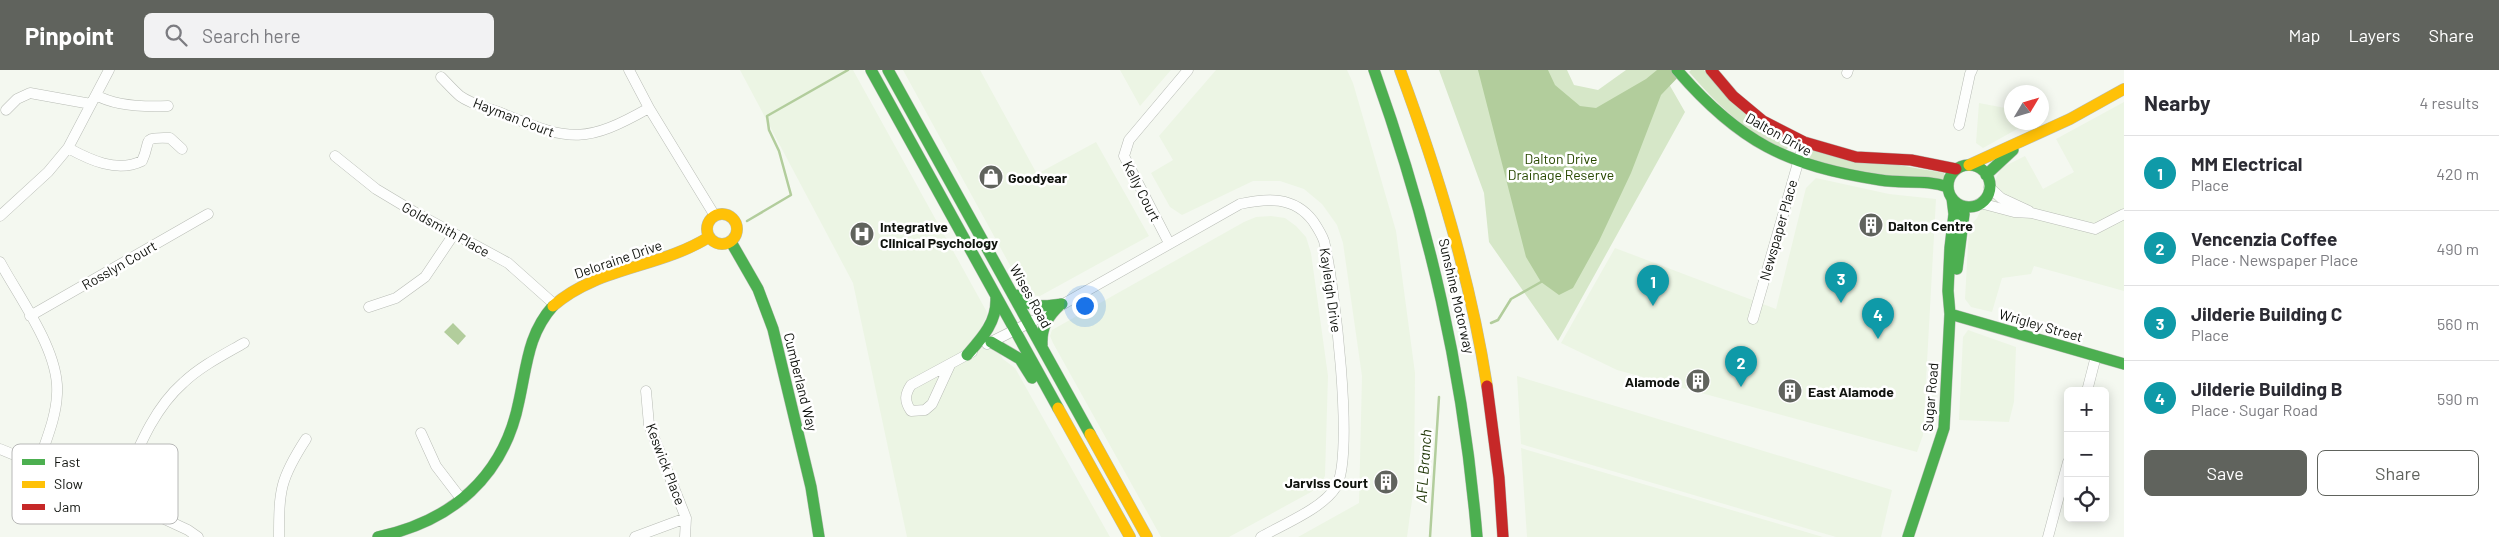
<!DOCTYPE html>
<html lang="en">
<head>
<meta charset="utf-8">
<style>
  body { margin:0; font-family:Barlow,sans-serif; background:#f2f2f3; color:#2b2b33 }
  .controls { position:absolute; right:15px; bottom:15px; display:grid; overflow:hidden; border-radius:8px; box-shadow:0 2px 12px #0003 }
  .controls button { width:45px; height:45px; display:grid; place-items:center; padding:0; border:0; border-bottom:1px solid #e1e1e2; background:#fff; color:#2b2b33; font:25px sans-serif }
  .compass { position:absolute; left:2004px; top:15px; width:45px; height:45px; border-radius:50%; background:#fff; box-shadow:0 2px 12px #0003; rotate:52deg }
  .you { position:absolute; left:1084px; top:235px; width:18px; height:18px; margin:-12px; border:4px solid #fff; border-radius:50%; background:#1a73e8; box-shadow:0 0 0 8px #1a73e833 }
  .badge { display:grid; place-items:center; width:32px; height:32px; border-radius:50%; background:#60635d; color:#fff; font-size:16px; font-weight:700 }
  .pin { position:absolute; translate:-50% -41px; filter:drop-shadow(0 1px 2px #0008) }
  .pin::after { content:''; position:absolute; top:26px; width:18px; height:15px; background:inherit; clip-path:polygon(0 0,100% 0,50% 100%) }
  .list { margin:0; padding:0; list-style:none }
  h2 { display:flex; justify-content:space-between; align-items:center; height:65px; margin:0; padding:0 20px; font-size:21px }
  h2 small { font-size:16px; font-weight:400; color:#7c7c81 }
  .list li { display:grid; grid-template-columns:32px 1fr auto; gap:15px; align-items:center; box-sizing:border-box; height:75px; padding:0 20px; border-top:1px solid #e1e1e2 }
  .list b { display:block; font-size:19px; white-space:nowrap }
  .list p { margin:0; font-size:16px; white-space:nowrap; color:#7c7c81 }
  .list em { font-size:16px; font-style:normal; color:#7c7c81 }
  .actions { display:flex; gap:10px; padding:15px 20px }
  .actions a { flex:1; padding:11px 0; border:1px solid #60635d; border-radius:8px; text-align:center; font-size:18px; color:#60635d }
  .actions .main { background:#60635d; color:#fff }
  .icon { flex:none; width:28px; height:28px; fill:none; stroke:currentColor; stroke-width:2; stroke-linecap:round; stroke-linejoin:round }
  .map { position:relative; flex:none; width:2124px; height:467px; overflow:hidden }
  header { display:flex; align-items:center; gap:30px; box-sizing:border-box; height:70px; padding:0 25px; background:#60635d; color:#fff }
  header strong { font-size:24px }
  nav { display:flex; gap:28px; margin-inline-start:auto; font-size:18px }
  .search { width:350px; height:45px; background:#f2f2f3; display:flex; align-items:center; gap:12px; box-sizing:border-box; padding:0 18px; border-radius:8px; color:#7c7c81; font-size:19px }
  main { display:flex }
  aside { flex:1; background:#fff }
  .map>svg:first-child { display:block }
  .built { fill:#ecf5e4 }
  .green { fill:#d6e7c8 }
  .water { fill:#b2cd9c }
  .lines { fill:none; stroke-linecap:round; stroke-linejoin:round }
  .stream { stroke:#b2cd9c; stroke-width:2.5 }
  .street-casing { stroke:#b8bcb5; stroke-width:11 }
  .fast-casing { stroke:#b8bcb5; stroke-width:12 }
  .slow-casing { stroke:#b8bcb5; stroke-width:12 }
  .jam-casing { stroke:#b8bcb5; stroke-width:12 }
  .street { stroke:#fdfefd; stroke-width:10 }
  .fast { stroke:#4caf50; stroke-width:11 }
  .slow { stroke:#ffc107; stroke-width:11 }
  .jam { stroke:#c62828; stroke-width:11 }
  .labels { text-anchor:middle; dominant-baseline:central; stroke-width:5; stroke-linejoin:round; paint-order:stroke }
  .street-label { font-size:14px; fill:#10130e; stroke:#fff }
  .park-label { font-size:14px; fill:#284800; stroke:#fff }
  .poi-label { font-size:14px; font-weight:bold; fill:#10130e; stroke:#fff; text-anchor:start }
  .water-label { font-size:15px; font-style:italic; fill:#1c3303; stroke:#fff }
  .key { fill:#fff; stroke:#b7b8b7; stroke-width:1 }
  .key-label { font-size:14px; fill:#10130e }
</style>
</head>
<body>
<header>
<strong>Pinpoint</strong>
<div class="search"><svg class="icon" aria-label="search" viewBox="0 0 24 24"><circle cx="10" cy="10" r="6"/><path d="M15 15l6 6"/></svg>Search here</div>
<nav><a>Map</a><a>Layers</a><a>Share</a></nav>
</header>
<main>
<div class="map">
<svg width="2124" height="467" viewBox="0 0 2124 467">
  <rect width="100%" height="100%" fill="#f4f8f0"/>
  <path class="built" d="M740 0H853L988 244 983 253 1003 289 1015 298 1110 467H907L853 213Z
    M903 0H980L1037 104 1096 72 1149 166 1040 226 1031 225 1023 219Z
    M1120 0H1171L1140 36Z
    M1216 0H1347L1353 13 1396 161 1415 303 1414 416 1407 467H1298L1359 433 1362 306 1343 173 1337 155 1322 134 1304 119 1280 111H1253L1182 145 1170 137 1151 103 1173 90 1159 66Z
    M2011 29 2012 52 2028 53 1983 78 1976 73 1979 33 2005 38Z
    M2124 32V221L2034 196 2031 204 2002 208 1992 242 1971 237 1965 229 1969 157 1977 148 2001 98 2025 86 2043 119 2074 102 2056 69Z
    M1816 108 1889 124 1936 129 1923 365 1917 382 1617 300 1561 273 1615 178 1776 239 1806 118Z
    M1271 146 1285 148 1296 156 1306 167 1311 183 1328 306 1325 406 1320 415 1311 422 1229 467H1161L1053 273 1050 266 1052 260 1244 152 1256 147Z
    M1968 260 2016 277 2014 332 2009 352 1959 350 1963 267Z
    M1517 306 1892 420 1881 467H1836L1521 374Z
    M1521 378 1823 467H1527Z"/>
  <path class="green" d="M1439 0H1567L1574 15 1598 20 1626 0H1661L1685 42 1558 271 1489 172 1484 123Z
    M1691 0H1704L1729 28 1790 73 1791 76 1785 80C1746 63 1716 33 1689 2Z
    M1813 80 1944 103 1945 106 1942 110 1908 109 1839 100 1809 89Z"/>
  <path class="water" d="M1478 0H1548L1555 15 1580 36 1596 38 1646 9 1657 0H1685L1661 25 1631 103 1599 171 1573 218 1559 225 1541 212 1526 187Z
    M453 253 466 266 458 275 444 262Z"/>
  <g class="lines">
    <path class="stream" d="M747 151 791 125 779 81 769 60 767 46 848 0
      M1491 253 1498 250 1511 229 1541 212
      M1430 467 1439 327"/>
    <defs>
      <path id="street" d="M629 0 649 38 715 146
        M1847 3 1848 0
        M441 7C447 13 453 20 460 26 472 35 492 39 506 45 571 72 587 73 649 38
        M96 25C115 36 146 37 168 36
        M6 40 17 29 30 23 91 34
        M1959 55 1970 4 1972 0
        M68 78C90 90 117 103 142 91 152 70 140 67 170 68L182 79
        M335 86 376 119 416 143 508 193 554 234
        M1989 117 2001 128 2029 141
        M1980 133 2014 142 2032 143 2095 159 2124 144
        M0 146 48 102 68 78 109 0
        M1169 173 1124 86 1129 70 1188 0
        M0 192C20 229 60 282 57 324 56 349 45 372 38 395
        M369 237 396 228 425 207 454 164
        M30 246 208 144
        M1753 249 1804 72
        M987 274 1035 250 1240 134C1267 128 1294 126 1313 151 1317 157 1322 165 1324 171 1334 211 1355 386 1336 417 1323 438 1284 454 1261 467
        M950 295 932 334 925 340 911 341C904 331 905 324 911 315L972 282
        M646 321 649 355 686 448 685 467
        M2087 321 2096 286
        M421 363 436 396 462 430
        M0 379 117 427 188 460 198 467
        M117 427C135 388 150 342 183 313 201 296 223 285 244 273
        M279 467C279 420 280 409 306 369
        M635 467 686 448
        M2048 467 2068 392"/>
      <path id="fast" d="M871 0 1058 338
        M888 0 1090 364
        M1374 0C1430 157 1463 301 1477 467
        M1677 0C1739 72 1787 96 1880 110 1903 114 1926 109 1948 117
        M1948 116a21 21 0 1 1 42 0a21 21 0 1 1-42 0Z
        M1986 105 2013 80
        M731 172 758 219 773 259 811 417 819 467
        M1957 199 1964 144
        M1016 225C1030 238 1044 237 1062 234
        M1950 244 2124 294
        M991 272 1020 289 1032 308
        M1042 275C1041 257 1048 246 1061 234
        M967 285C982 268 997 252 996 228
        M378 467C452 451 504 407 519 331 527 295 528 264 553 236
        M1908 467 1944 358 1950 244 1948 221 1950 178 1954 144 1952 128"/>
      <path id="slow" d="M1400 0C1438 103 1470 207 1487 316
        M1969 95 2070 49 2124 19
        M707 159a15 15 0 1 1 30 0a15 15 0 1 1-30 0Z
        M553 236C597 197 660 198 709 167
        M1058 338 1130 467
        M1090 364 1147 467"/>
      <path id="jam" d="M1711 0 1733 26 1763 51 1804 72 1856 87 1911 90 1956 99
        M1487 316 1499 408 1503 467"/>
    </defs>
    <use href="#street" class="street-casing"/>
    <use href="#fast" class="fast-casing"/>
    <use href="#slow" class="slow-casing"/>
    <use href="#jam" class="jam-casing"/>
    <use href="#street" class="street"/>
    <use href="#fast" class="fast"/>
    <use href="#slow" class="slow"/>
    <use href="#jam" class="jam"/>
  </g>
  <defs>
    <symbol id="shop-disc" viewBox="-11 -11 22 22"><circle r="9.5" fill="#60635d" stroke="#fff"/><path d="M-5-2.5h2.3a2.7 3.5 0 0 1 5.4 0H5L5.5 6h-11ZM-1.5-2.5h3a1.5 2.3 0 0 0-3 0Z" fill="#fff"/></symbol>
    <symbol id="building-disc" viewBox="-11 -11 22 22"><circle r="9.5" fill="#60635d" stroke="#fff"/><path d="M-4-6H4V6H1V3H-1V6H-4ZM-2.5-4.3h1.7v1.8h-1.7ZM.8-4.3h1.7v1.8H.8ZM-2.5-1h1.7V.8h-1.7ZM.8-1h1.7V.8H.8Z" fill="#fff"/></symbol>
    <symbol id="hospital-disc" viewBox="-11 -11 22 22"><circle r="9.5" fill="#60635d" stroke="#fff"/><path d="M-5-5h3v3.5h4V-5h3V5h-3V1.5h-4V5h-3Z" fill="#fff"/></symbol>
  </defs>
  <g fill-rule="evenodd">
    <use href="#shop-disc" x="977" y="93" width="28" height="28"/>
    <use href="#building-disc" x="1857" y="141" width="28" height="28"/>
    <use href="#hospital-disc" x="848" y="150" width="28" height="28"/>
    <use href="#building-disc" x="1684" y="297" width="28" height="28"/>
    <use href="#building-disc" x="1776" y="307" width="28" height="28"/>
    <use href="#building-disc" x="1372" y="398" width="28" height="28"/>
  </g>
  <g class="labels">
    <g class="street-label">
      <text transform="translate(514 47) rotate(21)">Hayman Court</text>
      <text transform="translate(1779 64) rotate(29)">Dalton Drive</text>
      <text transform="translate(1142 121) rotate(63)">Kelly Court</text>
      <text transform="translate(446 159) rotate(29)">Goldsmith Place</text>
      <text transform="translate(1778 160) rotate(-74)">Newspaper Place</text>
      <text transform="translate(618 189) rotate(-19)">Deloraine Drive</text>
      <text transform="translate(119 195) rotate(-30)">Rosslyn Court</text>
      <text transform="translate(1331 220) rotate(82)">Kayleigh Drive</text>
      <text transform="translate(1031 226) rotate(61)">Wises Road</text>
      <text transform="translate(1457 226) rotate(77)">Sunshine Motorway</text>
      <text transform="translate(2041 255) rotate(16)">Wrigley Street</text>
      <text transform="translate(801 312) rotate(76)">Cumberland Way</text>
      <text transform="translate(1930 327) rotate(-85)">Sugar Road</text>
      <text transform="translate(666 394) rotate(69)">Keswick Place</text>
    </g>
    <g class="park-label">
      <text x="1561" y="88">Dalton Drive<tspan x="1561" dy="16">Drainage Reserve</tspan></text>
    </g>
    <g class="poi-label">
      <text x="1008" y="107">Goodyear</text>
      <text x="1888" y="155">Dalton Centre</text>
      <text x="880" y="156">Integrative<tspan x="880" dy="16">Clinical Psychology</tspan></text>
      <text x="1680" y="311" text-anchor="end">Alamode</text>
      <text x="1808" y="321">East Alamode</text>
      <text x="1368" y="412" text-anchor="end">Jarviss Court</text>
    </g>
    <g class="water-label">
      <text transform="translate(1423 396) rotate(-86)">AFL Branch</text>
    </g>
  </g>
  <rect x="12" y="374" width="166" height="80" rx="8" class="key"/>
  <rect x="22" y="389" width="23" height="6" fill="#4caf50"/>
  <rect x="22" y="411" width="23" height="7" fill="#ffc107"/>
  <rect x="22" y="434" width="23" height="6" fill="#c62828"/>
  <g class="key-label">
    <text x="54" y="397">Fast</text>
    <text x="54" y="419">Slow</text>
    <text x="54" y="442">Jam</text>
  </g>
</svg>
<div class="controls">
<button>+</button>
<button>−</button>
<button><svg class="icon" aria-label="locate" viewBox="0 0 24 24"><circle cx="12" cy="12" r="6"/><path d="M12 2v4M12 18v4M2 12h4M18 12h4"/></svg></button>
</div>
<svg class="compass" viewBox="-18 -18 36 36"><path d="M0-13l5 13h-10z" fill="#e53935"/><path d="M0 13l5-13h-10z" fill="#7c7c81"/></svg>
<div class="you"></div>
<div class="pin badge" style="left:1653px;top:236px;background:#0f9aa8">1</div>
<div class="pin badge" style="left:1741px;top:317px;background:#0f9aa8">2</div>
<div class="pin badge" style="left:1841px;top:233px;background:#0f9aa8">3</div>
<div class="pin badge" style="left:1878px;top:269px;background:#0f9aa8">4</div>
</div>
<aside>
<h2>Nearby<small>4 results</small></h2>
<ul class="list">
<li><span class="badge" style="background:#0f9aa8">1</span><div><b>MM Electrical</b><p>Place</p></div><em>420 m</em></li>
<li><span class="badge" style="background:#0f9aa8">2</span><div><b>Vencenzia Coffee</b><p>Place · Newspaper Place</p></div><em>490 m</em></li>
<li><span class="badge" style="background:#0f9aa8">3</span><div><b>Jilderie Building C</b><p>Place</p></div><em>560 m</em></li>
<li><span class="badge" style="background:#0f9aa8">4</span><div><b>Jilderie Building B</b><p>Place · Sugar Road</p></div><em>590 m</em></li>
</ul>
<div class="actions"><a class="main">Save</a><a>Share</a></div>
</aside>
</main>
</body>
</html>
